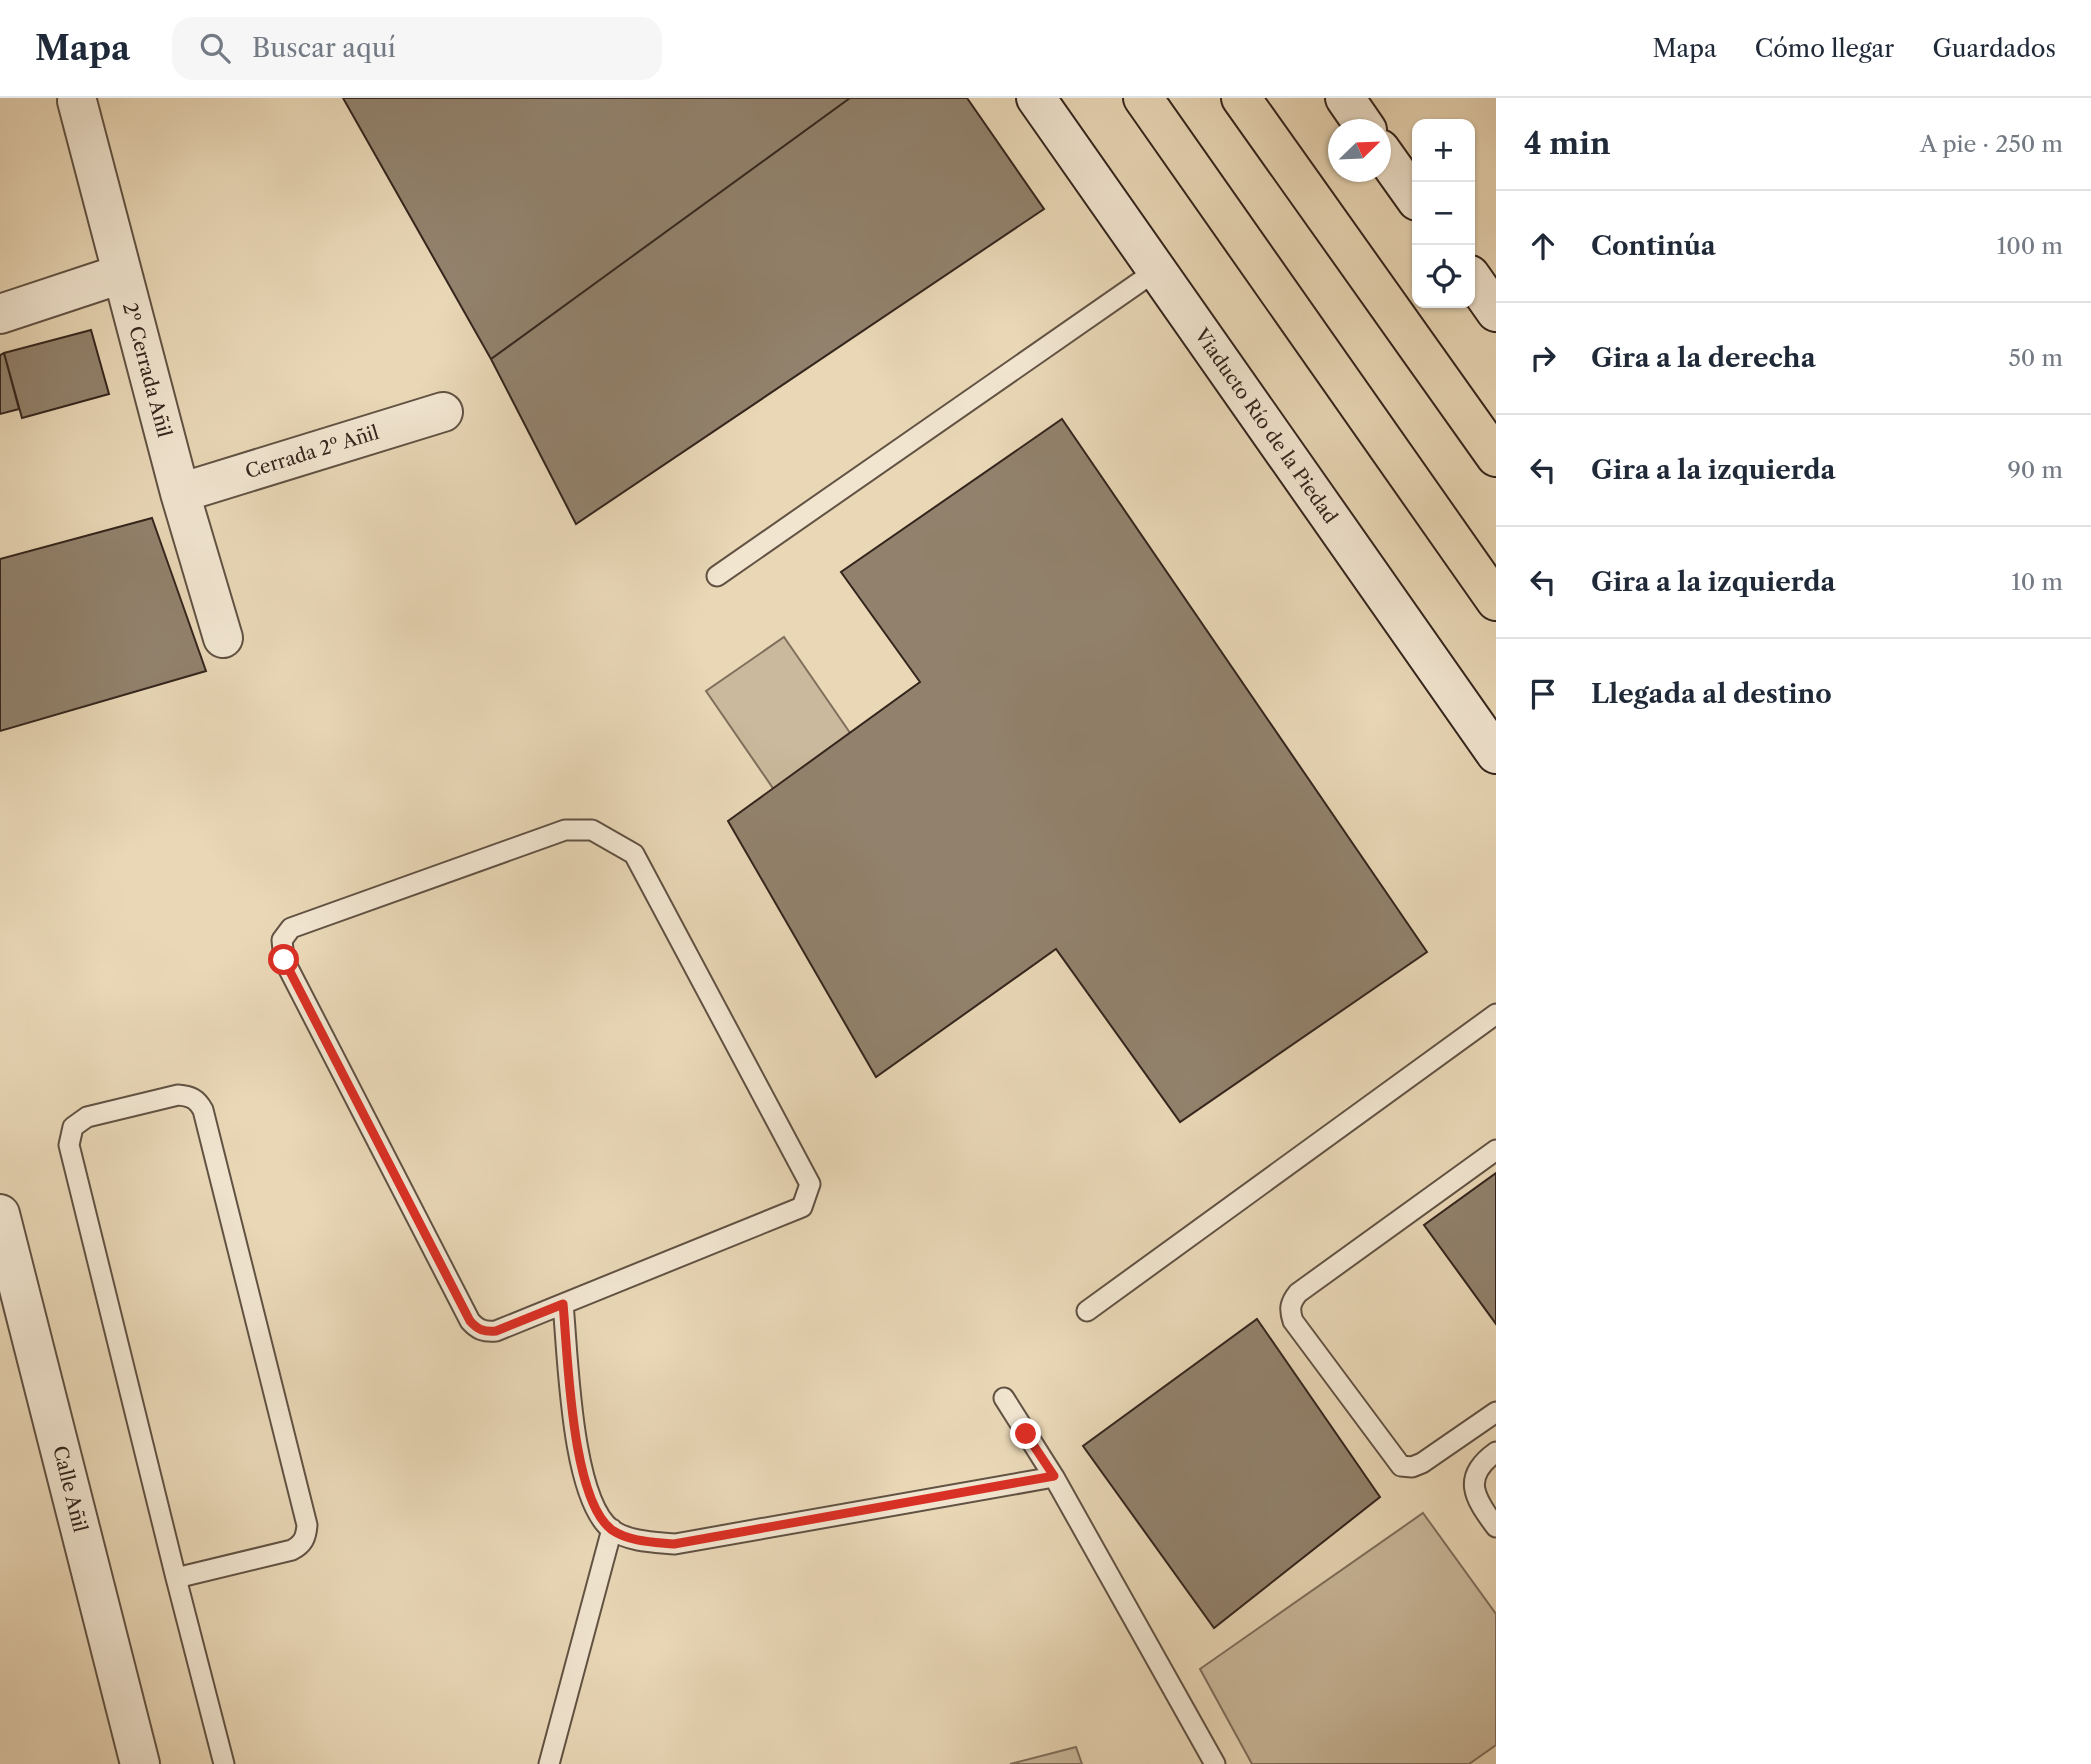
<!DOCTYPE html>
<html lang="es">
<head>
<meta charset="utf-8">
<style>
  body { margin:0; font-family:"Libre Caslon Text",serif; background:#f6f6f7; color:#1f2937 }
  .controls { position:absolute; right:21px; top:21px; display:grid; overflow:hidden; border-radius:14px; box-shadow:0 2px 5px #0004 }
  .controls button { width:63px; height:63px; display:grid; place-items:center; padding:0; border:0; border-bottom:2px solid #e0e1e3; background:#fff; color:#1f2937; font:35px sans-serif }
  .compass { position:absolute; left:1328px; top:21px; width:63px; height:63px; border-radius:50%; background:#fff; box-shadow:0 2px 5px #0004; rotate:67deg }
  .stop { position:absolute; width:21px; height:21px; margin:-16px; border:5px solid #d93025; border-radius:50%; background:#fff }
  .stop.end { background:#d93025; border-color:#fff; box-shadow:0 2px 7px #0008 }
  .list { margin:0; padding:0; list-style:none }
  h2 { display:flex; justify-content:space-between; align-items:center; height:91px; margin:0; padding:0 28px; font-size:30px }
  h2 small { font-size:23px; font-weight:400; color:#747a83 }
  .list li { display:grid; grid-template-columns:46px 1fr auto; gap:21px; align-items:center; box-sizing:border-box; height:112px; padding:0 28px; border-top:2px solid #e0e1e3 }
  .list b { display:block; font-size:26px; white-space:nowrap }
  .list em { font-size:23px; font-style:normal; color:#747a83 }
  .icon { flex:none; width:38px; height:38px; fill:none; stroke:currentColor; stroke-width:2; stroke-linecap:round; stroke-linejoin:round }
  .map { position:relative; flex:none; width:1496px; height:1666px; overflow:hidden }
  header { display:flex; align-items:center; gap:42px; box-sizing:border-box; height:98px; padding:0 35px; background:#fff; border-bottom:2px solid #e0e1e3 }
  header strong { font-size:33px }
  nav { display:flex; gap:38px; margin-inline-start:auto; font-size:24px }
  .search { width:490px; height:63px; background:#f6f6f7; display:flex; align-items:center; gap:18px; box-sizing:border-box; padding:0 24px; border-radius:21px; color:#747a83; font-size:26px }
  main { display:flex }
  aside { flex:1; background:#fff }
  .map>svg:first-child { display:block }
  .green { fill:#cab99c; stroke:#7f6f5c; stroke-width:2 }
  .building { fill:#92826d; stroke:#34251d; stroke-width:2 }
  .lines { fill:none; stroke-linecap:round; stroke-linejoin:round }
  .service-casing { stroke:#615243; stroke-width:23 }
  .minor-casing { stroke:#615243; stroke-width:42 }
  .tertiary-casing { stroke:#615243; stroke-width:42 }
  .secondary-casing { stroke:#34251d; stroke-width:42 }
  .motorway-casing { stroke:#34251d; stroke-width:42 }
  .service { stroke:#f1e5d0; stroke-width:19 }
  .minor { stroke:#f1e5d0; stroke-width:38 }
  .tertiary { stroke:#f1e5d0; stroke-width:38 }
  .secondary { stroke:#f1e5d0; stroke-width:38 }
  .motorway { stroke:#e9d7b6; stroke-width:38 }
  .route { stroke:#d93025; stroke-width:9 }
  .labels { text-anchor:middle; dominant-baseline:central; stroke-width:7; stroke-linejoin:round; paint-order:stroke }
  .street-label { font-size:19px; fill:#34251d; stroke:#f1e5d0 }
</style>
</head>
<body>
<header>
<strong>Mapa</strong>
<div class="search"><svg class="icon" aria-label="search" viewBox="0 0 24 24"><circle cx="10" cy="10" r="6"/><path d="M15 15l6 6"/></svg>Buscar aquí</div>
<nav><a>Mapa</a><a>Cómo llegar</a><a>Guardados</a></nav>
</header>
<main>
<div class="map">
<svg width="1496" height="1666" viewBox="0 0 1496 1666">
  <rect width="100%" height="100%" fill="#e9d7b6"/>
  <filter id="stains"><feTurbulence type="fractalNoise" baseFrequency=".00286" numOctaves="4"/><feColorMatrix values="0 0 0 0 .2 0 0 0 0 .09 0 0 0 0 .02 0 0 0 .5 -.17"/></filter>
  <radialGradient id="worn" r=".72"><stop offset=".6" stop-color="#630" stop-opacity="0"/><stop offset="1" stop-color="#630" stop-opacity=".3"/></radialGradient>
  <path class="green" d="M784 539 857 645 779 699 706 593Z
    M1423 1415 1496 1516V1647L1469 1666H1252L1200 1571Z
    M1076 1649 1082 1666H1010Z"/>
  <path class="building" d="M343 0H850L491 261Z
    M850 0H967L1044 111 576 426 491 261Z
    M91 232 109 296 22 320 4 255Z
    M4 255 19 311 0 316V257Z
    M1062 321 1427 854 1180 1024 1056 851 876 979 728 723 920 584 841 474Z
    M152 420 206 573 0 633V461Z
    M1496 1075V1226L1424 1127Z
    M1257 1221 1380 1399 1214 1530 1083 1348Z"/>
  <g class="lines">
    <defs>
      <path id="service" d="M717 478 1157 172
        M565 732H592L634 756 810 1086 802 1109 496 1233C484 1234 478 1232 470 1223L284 862 282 842 291 830Z
        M178 997C191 998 197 1001 203 1012L307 1427C306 1440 303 1446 292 1452L176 1480 69 1047 73 1029 87 1019Z
        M1496 1052 1298 1195C1290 1205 1289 1211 1293 1223L1401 1368 1412 1369 1422 1365 1496 1314
        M563 1206C568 1257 571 1402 612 1432 630 1444 654 1444 675 1446L1054 1379
        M1087 1213 1496 916
        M1004 1300 1054 1379 1215 1666
        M1496 1354C1461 1379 1474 1400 1496 1429
        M176 1480 224 1666
        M549 1666 612 1431"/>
      <path id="minor" d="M77 3 180 395 223 540
        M0 216 121 176
        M180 395 443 314"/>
      <path id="tertiary" d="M0 1116 140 1666"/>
      <path id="secondary" d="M1036 0 1496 656
        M1345 0 1367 32
        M1380 51 1417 103
        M1470 177 1496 214"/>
      <path id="motorway" d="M1143 0 1496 503
        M1241 0 1496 359"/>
    </defs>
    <use href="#service" class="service-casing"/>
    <use href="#minor" class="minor-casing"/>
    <use href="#tertiary" class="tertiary-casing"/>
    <use href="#secondary" class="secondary-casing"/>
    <use href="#motorway" class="motorway-casing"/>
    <use href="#service" class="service"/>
    <use href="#minor" class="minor"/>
    <use href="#tertiary" class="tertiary"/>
    <use href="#secondary" class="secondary"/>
    <use href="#motorway" class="motorway"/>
  </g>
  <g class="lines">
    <path class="route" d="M284 862 470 1223C478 1232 484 1234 496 1233L563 1206C568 1257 571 1402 612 1432 630 1444 654 1444 674 1446L1054 1378 1026 1336"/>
  </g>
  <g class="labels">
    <g class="street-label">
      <text transform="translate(147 272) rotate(75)">2º Cerrada Añil</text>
      <text transform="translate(1266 328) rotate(55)">Viaducto Río de la Piedad</text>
      <text transform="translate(312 354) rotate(-17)">Cerrada 2º Añil</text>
      <text transform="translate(70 1391) rotate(76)">Calle Añil</text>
    </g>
  </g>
  <rect width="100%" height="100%" filter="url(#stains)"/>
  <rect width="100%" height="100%" fill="url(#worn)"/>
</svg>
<div class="controls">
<button>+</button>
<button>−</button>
<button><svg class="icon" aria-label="locate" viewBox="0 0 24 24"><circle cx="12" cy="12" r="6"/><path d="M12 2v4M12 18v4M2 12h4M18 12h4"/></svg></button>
</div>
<svg class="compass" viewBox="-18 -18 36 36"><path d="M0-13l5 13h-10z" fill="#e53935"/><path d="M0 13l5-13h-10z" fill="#747a83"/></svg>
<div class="stop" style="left:284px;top:862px"></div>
<div class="stop end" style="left:1026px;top:1336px"></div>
</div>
<aside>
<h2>4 min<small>A pie · 250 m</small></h2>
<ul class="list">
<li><svg class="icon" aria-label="ahead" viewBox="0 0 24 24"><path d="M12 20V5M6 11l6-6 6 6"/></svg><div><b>Continúa</b></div><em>100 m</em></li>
<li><svg class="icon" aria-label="right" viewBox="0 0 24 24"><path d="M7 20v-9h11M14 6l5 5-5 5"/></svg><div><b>Gira a la derecha</b></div><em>50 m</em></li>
<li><svg class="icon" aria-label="left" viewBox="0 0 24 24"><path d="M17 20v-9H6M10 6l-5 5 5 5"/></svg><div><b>Gira a la izquierda</b></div><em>90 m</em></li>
<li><svg class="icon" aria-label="left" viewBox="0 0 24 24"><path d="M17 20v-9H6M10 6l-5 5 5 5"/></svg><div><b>Gira a la izquierda</b></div><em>10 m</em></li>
<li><svg class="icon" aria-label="arrive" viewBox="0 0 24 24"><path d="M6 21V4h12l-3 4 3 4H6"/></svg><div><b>Llegada al destino</b></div></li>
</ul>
</aside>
</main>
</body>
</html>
